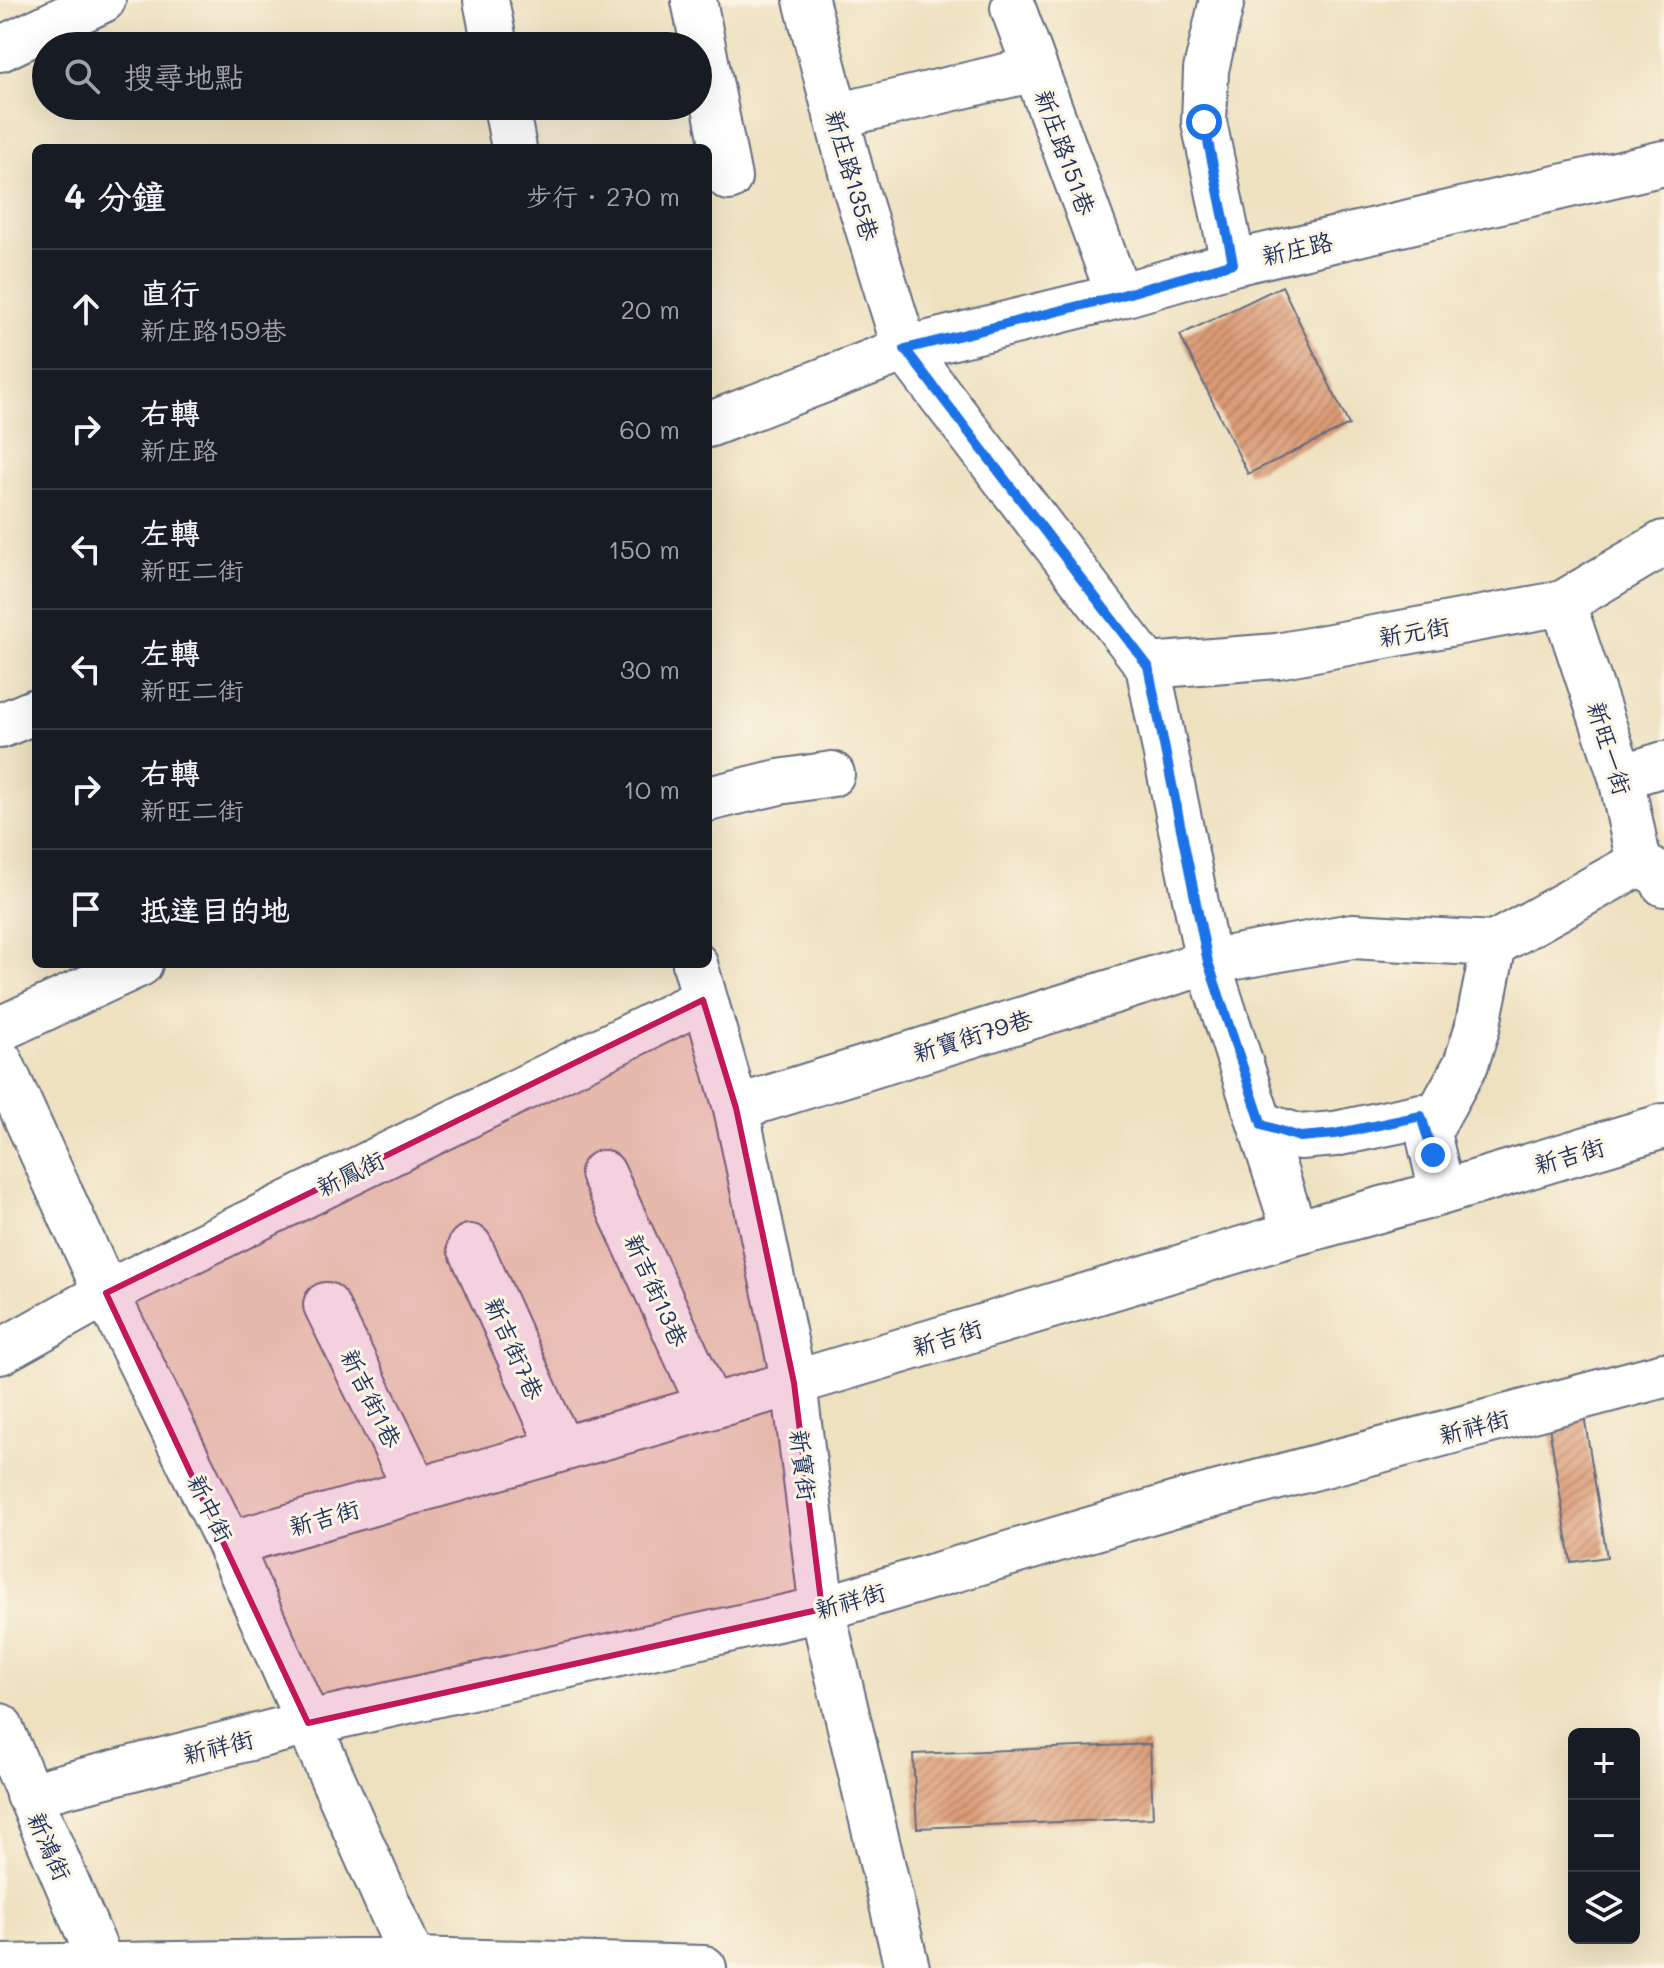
<!DOCTYPE html>
<html lang="zh-TW">
<head>
<meta charset="utf-8">
<style>
  body { margin:0; font-family:Mali,"LXGW WenKai TC",sans-serif; background:#242831; color:#f1f3f6 }
  .controls { position:absolute; right:24px; bottom:24px; display:grid; overflow:hidden; border-radius:12px; box-shadow:0 8px 32px #0002 }
  .controls button { width:72px; height:72px; display:grid; place-items:center; padding:0; border:0; border-bottom:2px solid #363941; background:#171b24; color:#f1f3f6; font:40px sans-serif }
  .stop { position:absolute; width:24px; height:24px; margin:-18px; border:6px solid #1a73e8; border-radius:50%; background:#fff }
  .stop.end { background:#1a73e8; border-color:#fff; box-shadow:0 2px 8px #0008 }
  .list { margin:0; padding:0; list-style:none }
  h2 { display:flex; justify-content:space-between; align-items:center; height:104px; margin:0; padding:0 32px; font-size:34px }
  h2 small { font-size:26px; font-weight:400; color:#9ea1a6 }
  .list li { display:grid; grid-template-columns:52px 1fr auto; gap:24px; align-items:center; box-sizing:border-box; height:120px; padding:0 32px; border-top:2px solid #363941 }
  .list b { display:block; font-size:30px; white-space:nowrap }
  .list p { margin:0; font-size:26px; white-space:nowrap; color:#9ea1a6 }
  .list em { font-size:26px; font-style:normal; color:#9ea1a6 }
  .icon { flex:none; width:44px; height:44px; fill:none; stroke:currentColor; stroke-width:2; stroke-linecap:round; stroke-linejoin:round }
  .map { position:relative; flex:none; width:1664px; height:1968px; overflow:hidden }
  .search { position:absolute; background:#171b24; box-shadow:0 8px 32px #0002; left:32px; top:32px; width:680px; height:88px; display:flex; align-items:center; gap:20px; box-sizing:border-box; padding:0 28px; border-radius:44px; color:#9ea1a6; font-size:30px }
  .panel { position:absolute; background:#171b24; box-shadow:0 8px 32px #0002; left:32px; top:144px; width:680px; height:824px; border-radius:12px }
  .map>svg:first-child { display:block }
  .building { fill:url(#building-hatch) }
  .lines { fill:none; stroke-linecap:round; stroke-linejoin:round }
  .minor-casing { stroke:#656d80; stroke-width:48 }
  .minor { stroke:#fff; stroke-width:44 }
  .route { stroke:#1a73e8; stroke-width:10 }
  .marked { fill:#c2185b; fill-opacity:0.2; stroke:#c2185b; stroke-width:6; stroke-linejoin:round }
  .labels { text-anchor:middle; dominant-baseline:central; stroke-width:6; stroke-linejoin:round; paint-order:stroke }
  .street-label { font-size:24px; fill:#1b2f5e; stroke:#fcf5e5 }
</style>
</head>
<body>
<div class="map">
<svg width="1664" height="1968" viewBox="0 0 1664 1968">
  <defs>
    <pattern id="building-hatch" width="6" height="6" patternUnits="userSpaceOnUse" patternTransform="scale(2)"><rect width="6" height="6" fill="#db9a74"/><path d="M-1 1l2-2M0 6l6-6M5 7l2-2" fill="none" stroke="#b17e62"/></pattern>
  </defs>
  <rect width="100%" height="100%" fill="#fcf5e5"/>
  <filter id="ink" filterUnits="userSpaceOnUse"><feTurbulence type="fractalNoise" baseFrequency=".0125" numOctaves="2"/><feDisplacementMap in="SourceGraphic" scale="16" xChannelSelector="R" yChannelSelector="G"/><feConvolveMatrix kernelMatrix="1 2 1 2 8 2 1 2 1" color-interpolation-filters="sRGB"/></filter>
  <filter id="wash" filterUnits="userSpaceOnUse"><feTurbulence type="fractalNoise" baseFrequency=".006" numOctaves="4" result="noise"/><feDisplacementMap in="SourceGraphic" scale="32" xChannelSelector="R" yChannelSelector="G"/><feGaussianBlur stdDeviation="1.8" result="paint"/><feColorMatrix in="noise" values="0 0 0 0 0 0 0 0 0 0 0 0 0 0 0 0 0 1.4 0 .05"/><feComposite in="paint" operator="in"/></filter>
  <g filter="url(#wash)">
    <rect width="100%" height="100%" fill="#eee1c0"/>
    <g id="blocks">
      <path class="building" d="M1282 286 1349 425 1248 474 1180 335Z
        M1583 1409 1607 1557 1571 1562 1547 1414Z
        M1150 1744 1153 1818 917 1828 913 1754Z"/>
    </g>
  </g>
  <g filter="url(#ink)">
    <use href="#blocks" fill-opacity="0" stroke="#656d80" stroke-width="2"/>
    <g class="lines">
      <defs>
        <path id="minor" d="M486 0 495 46
          M694 0 729 178
          M806 0 855 187 905 349 1148 666 1208 962 1295 1233
          M1222 0 1206 70 1204 122 1233 263
          M1013 8 1119 296
          M0 49 103 0
          M506 106 514 148
          M836 116 1035 69
          M708 425 905 349 1119 296 1233 263 1664 163
          M1563 603 1621 777 1639 863 1661 876 1664 884
          M1148 666 1277 656 1563 603 1664 543
          M0 726 36 711
          M1621 777 1664 764
          M708 799 779 782 832 774
          M695 964 736 1108 794 1383 822 1609 907 1968
          M0 1029 140 964
          M0 1061 106 1293 229 1544 413 1960
          M736 1108 1208 962 1352 936 1494 944 1639 863
          M1262 1125 1300 1137 1335 1134 1421 1116 1428 1133 1442 1192
          M1428 1133 1466 1064 1477 1029 1494 944
          M603 1173 710 1407
          M470 1247 561 1449
          M326 1305 417 1491
          M0 1352 106 1293 703 1000
          M229 1544 794 1383 1295 1233 1430 1196 1664 1126
          M0 1726 102 1965
          M28 1795 308 1723 822 1609 1173 1505 1664 1375
          M0 1967 413 1960 704 1968"/>
      </defs>
      <use href="#minor" class="minor-casing"/>
      <use href="#minor" class="minor"/>
    </g>
  </g>
  <g class="lines" filter="url(#ink)">
    <path class="route" d="M1204 122 1233 263 1119 296 905 349 1148 666 1208 962 1262 1125 1300 1137 1335 1134 1421 1116 1433 1155"/>
  </g>
  <path class="marked" d="M703 1000 736 1108 794 1383 822 1609 308 1723 106 1293Z"/>
  <g class="labels">
    <g class="street-label">
      <text transform="translate(1066 152) rotate(70)">新庄路151巷</text>
      <text transform="translate(853 175) rotate(74)">新庄路135巷</text>
      <text transform="translate(1297 248) rotate(-13)">新庄路</text>
      <text transform="translate(1414 631) rotate(-10)">新元街</text>
      <text transform="translate(1610 748) rotate(73)">新旺一街</text>
      <text transform="translate(972 1035) rotate(-17)">新寶街79巷</text>
      <text transform="translate(1569 1155) rotate(-16)">新吉街</text>
      <text transform="translate(350 1173) rotate(-26)">新鳳街</text>
      <text transform="translate(657 1290) rotate(66)">新吉街13巷</text>
      <text transform="translate(947 1337) rotate(-17)">新吉街</text>
      <text transform="translate(515 1348) rotate(66)">新吉街7巷</text>
      <text transform="translate(372 1398) rotate(64)">新吉街1巷</text>
      <text transform="translate(1474 1426) rotate(-15)">新祥街</text>
      <text transform="translate(804 1465) rotate(83)">新寶街</text>
      <text transform="translate(211 1508) rotate(64)">新中街</text>
      <text transform="translate(324 1517) rotate(-16)">新吉街</text>
      <text transform="translate(850 1600) rotate(-16)">新祥街</text>
      <text transform="translate(218 1746) rotate(-14)">新祥街</text>
      <text transform="translate(50 1846) rotate(66)">新鴻街</text>
    </g>
  </g>
</svg>
<div class="controls">
<button>+</button>
<button>−</button>
<button><svg class="icon" aria-label="layers" viewBox="0 0 24 24"><path d="M12 4l9 5-9 5-9-5zM3 14l9 5 9-5"/></svg></button>
</div>
<div class="stop" style="left:1204px;top:122px"></div>
<div class="stop end" style="left:1433px;top:1155px"></div>
<div class="search"><svg class="icon" aria-label="search" viewBox="0 0 24 24"><circle cx="10" cy="10" r="6"/><path d="M15 15l6 6"/></svg>搜尋地點</div>
<section class="panel">
<h2>4 分鐘<small>步行 · 270 m</small></h2>
<ul class="list">
<li><svg class="icon" aria-label="ahead" viewBox="0 0 24 24"><path d="M12 20V5M6 11l6-6 6 6"/></svg><div><b>直行</b><p>新庄路159巷</p></div><em>20 m</em></li>
<li><svg class="icon" aria-label="right" viewBox="0 0 24 24"><path d="M7 20v-9h11M14 6l5 5-5 5"/></svg><div><b>右轉</b><p>新庄路</p></div><em>60 m</em></li>
<li><svg class="icon" aria-label="left" viewBox="0 0 24 24"><path d="M17 20v-9H6M10 6l-5 5 5 5"/></svg><div><b>左轉</b><p>新旺二街</p></div><em>150 m</em></li>
<li><svg class="icon" aria-label="left" viewBox="0 0 24 24"><path d="M17 20v-9H6M10 6l-5 5 5 5"/></svg><div><b>左轉</b><p>新旺二街</p></div><em>30 m</em></li>
<li><svg class="icon" aria-label="right" viewBox="0 0 24 24"><path d="M7 20v-9h11M14 6l5 5-5 5"/></svg><div><b>右轉</b><p>新旺二街</p></div><em>10 m</em></li>
<li><svg class="icon" aria-label="arrive" viewBox="0 0 24 24"><path d="M6 21V4h12l-3 4 3 4H6"/></svg><div><b>抵達目的地</b></div></li>
</ul>
</section>
</div>
</body>
</html>
